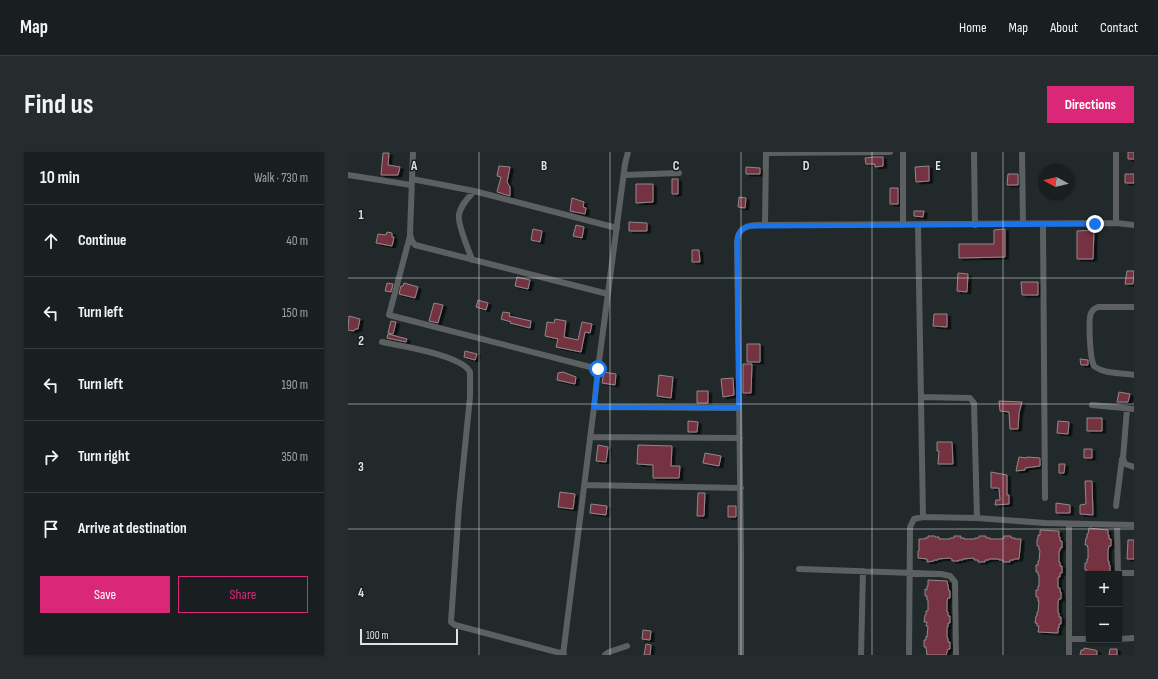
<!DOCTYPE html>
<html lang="en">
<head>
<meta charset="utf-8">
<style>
  body { margin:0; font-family:"Sofia Sans Condensed",sans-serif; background:#262c2d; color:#f1f3f6 }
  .controls { position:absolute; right:12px; bottom:12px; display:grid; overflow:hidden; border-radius:0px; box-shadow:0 1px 3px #0004 }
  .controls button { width:36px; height:36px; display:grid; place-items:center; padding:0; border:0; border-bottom:1px solid #373d3e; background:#191f20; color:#f1f3f6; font:20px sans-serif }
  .compass { position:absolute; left:690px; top:12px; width:36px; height:36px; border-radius:50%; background:#191f20; box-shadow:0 1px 3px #0004; rotate:278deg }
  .scale { position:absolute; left:12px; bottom:10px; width:98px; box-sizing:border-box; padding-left:4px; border:2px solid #dde2e4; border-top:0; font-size:11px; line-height:14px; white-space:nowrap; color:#dde2e4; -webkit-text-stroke:3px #182022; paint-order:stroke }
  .stop { position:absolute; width:12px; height:12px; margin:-9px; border:3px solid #1a73e8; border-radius:50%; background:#fff }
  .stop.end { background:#1a73e8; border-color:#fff; box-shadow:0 1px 4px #0008 }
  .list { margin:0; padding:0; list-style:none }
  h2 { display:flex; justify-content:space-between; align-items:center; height:52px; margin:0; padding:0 16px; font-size:17px }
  h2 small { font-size:13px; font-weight:400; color:#9fa2a5 }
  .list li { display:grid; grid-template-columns:26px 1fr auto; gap:12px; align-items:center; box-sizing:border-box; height:72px; padding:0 16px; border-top:1px solid #373d3e }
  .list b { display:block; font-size:15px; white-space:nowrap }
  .list em { font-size:13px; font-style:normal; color:#9fa2a5 }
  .actions { display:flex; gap:8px; padding:12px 16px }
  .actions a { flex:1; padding:9px 0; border:1px solid #db2777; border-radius:0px; text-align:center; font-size:14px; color:#db2777 }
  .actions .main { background:#db2777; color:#fff }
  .icon { flex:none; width:22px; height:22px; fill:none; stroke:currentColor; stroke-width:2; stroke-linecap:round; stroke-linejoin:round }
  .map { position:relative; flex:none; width:786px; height:503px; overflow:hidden; border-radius:0px }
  header { display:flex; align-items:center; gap:24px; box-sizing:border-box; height:56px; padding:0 20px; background:#191f20; border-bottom:1px solid #373d3e }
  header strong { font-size:19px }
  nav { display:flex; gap:22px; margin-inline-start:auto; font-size:14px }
  .intro { display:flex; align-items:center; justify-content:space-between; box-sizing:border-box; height:96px; padding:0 24px }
  h1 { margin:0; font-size:28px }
  .button { padding:10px 18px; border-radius:0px; background:#db2777; color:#fff; font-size:14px; font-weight:700 }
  main { display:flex; gap:24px; padding:0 24px }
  aside { flex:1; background:#191f20; border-radius:0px; box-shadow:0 1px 3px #0004 }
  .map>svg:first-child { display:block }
  .building { fill:#753340; stroke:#928889; filter:url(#shadow) }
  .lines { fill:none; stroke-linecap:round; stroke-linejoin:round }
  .minor { stroke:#5c6061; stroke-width:6 }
  .route { stroke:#1a73e8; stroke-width:5 }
  .grid { fill:none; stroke:#dde2e4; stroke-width:1; stroke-opacity:0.55 }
  .grid-label { font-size:13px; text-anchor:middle; font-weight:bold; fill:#dde2e4; stroke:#182022; stroke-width:3; stroke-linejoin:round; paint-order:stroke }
</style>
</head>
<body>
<header>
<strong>Map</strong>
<nav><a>Home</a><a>Map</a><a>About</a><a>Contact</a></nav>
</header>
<div class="intro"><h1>Find us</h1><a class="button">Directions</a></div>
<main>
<aside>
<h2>10 min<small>Walk · 730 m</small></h2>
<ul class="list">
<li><svg class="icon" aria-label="ahead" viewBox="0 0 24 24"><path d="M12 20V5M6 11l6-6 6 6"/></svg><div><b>Continue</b></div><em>40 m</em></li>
<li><svg class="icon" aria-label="left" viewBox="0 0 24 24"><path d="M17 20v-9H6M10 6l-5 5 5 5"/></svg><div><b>Turn left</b></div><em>150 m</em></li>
<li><svg class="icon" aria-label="left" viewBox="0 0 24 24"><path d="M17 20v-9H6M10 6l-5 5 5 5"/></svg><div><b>Turn left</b></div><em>190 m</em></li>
<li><svg class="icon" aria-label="right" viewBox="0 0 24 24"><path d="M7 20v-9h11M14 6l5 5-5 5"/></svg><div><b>Turn right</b></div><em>350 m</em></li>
<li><svg class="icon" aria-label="arrive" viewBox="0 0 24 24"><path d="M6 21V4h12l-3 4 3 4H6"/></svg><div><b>Arrive at destination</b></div></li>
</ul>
<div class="actions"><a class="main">Save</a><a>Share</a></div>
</aside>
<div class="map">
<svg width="786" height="503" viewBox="0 0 786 503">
  <defs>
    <filter id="shadow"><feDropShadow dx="3.5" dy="2" stdDeviation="0" flood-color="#0009"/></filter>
  </defs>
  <rect width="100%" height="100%" fill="#21292b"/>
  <path class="building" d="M780 0H786V7H780Z
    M35 1H41L40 13 52 15 50 23H33Z
    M526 5H535V14L527 15V12H518L517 6Z
    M151 14 162 15 159 30 162 35V44L149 40 153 25 149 24Z
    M581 14V29L568 30 567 15Z
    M398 15 412 16V22H398Z
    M660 22H670V33H659Z
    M777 22H786V31H777Z
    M324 27H330V42H324Z
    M288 32H305V50L288 51Z
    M542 36H550V52H542Z
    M391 45 398 46 397 56 390 55Z
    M224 46 236 50 235 55 238 56 237 62 222 59Z
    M566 59H576L575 65 566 64Z
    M281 70 299 71V79H281Z
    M228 73 236 75 234 86 225 84Z
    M185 77 194 79 192 90 183 88Z
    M657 77V105L611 106V92H646V78Z
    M746 78 745 107H729V79Z
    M39 80 44 81V85H46L44 94 28 91 30 82 38 83Z
    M344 98H351L352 110H344Z
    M779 119H786L785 132H777Z
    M610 121 620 122 619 140 609 139Z
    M169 125 182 128 180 137 167 134Z
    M673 130H690V143H674Z
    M39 131 45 132 43 140 37 139Z
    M56 131 70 135 67 146 51 142 53 134H55Z
    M130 148 140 151 138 158 128 155Z
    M86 151 95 153 90 171 81 169Z
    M155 160 162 161 161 164 183 169 182 176 162 171 163 170 153 167Z
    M586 162H599V175L585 174Z
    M1 164 12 167 10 177H7L6 179 0 178Z
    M207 167 218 169 216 185 230 188 234 170 244 172 242 181 237 180 233 200 208 195 210 187 197 184 199 170 206 171Z
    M43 169 48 170 45 182 40 181Z
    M40 182 59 187 58 190 39 186Z
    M399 192H412V210H399Z
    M117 199 129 202 127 208 116 205Z
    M732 207 740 208V213H733Z
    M395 212H404L403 241H395Z
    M215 220 228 225 227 232 209 228 210 221Z
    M256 220 268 222 267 233 254 231Z
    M311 223 325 225 323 246 309 244Z
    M385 226 386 243 375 245 373 227Z
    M349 239H360V251H349Z
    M771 240 782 242 780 250H769Z
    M651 249 674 250 671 261 670 277H662L661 260 652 259Z
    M739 266H754V279H739Z
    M340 269 350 270 349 280H340Z
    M710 269 721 270 720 282 709 281Z
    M589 290H604L605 312H590L591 299H589Z
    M250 293 260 295 258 310 248 309Z
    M290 293 324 294 323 314H332L331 326H305V313L289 312Z
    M736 297H744V306H736Z
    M357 301 373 304 371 314 355 311Z
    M671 305 679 306V305L692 306V314L677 316V318L668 319Z
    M711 312H717L716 321H711Z
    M643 320 659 323V343H661V352L647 353 648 348H652L651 336H643Z
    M737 329H744L745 363 732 362V353L738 352Z
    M212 340 227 342 225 357 210 355Z
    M350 341H357L356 364H349Z
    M708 351 722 353V361H708Z
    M243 352 259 354 258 363 242 361Z
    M380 354H388V365H380Z
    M741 376 760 378V383H761V387H763V394H761L760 398V409H761V413H762V420L760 419V422H739V418H737V411H739V407H740V396L739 393H737L738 386H739V382H740Z
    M692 378 711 379V385H712V389H714V396H712V399H711V410H712V414H714V421H712V425H710V436H712V440H713V447H711L710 450V461H711V465H713V472H711V476H710V481L690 480 691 474H689V471H687L688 464H689V460H690L691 449H690V445H688V438H690V434H691V423H690V420H688V413H690V409H691L692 398H691V394H689V387H690V383H692Z
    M580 384H587V385H591V387H602V386H606V384H613L612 386H616V387H627V386H631V384H638V386H642V387H653L656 386V384H663V386H667V387H673L671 407H666V408H662V410H655V408H651V407H641V408H637V410H630V408H626V406L615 407V408H611V409H604V407L601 406 590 407V408H586V409L579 410V407L570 406V399H571V387H577V386H580Z
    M780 388H786V407H779Z
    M580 428 599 429 601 439H602V446H600L599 449V460H600V464H602V471H600V475H599V486H600V490H602V497H600L598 503H579L578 495H576V488H578V484L579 485 580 474H578L579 470H576L577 463H578V459H580V448H579V444H577V437L579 438V434H580Z
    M295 478 303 479 302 488 294 487Z
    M298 492 303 493 302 503H296Z
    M736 496 747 498 749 499V503H732L733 498H736Z
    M762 497H769V503H761Z"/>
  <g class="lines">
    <path class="minor" d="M65 0 62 82 64 89 67 93 260 142
      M555 0V73
      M626 0 627 73
      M674 0 675 72
      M418 1 542 0
      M0 23 63 33
      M276 23 331 21
      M64 27 126 39 269 76
      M768 71 786 73
      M417 73 418 0
      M570 73 575 365 629 366 697 371 786 373
      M695 73 697 346
      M62 84 41 163 250 217
      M124 108C121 98 109 72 111 63 112 54 120 46 126 39
      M786 155H750C747 156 745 157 743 161 740 168 742 207 746 214 756 222 773 221 786 223
      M34 190C53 194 114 203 122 220V245L111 354 103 470 107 473 216 502
      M573 245 622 246 626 251 629 366
      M744 253 786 257
      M246 255 391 256
      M779 257 775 306 777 312 786 315
      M242 285 392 286
      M237 333 393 336
      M768 354 774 307
      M721 372V503
      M769 373 770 422
      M451 417 593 422 602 424 607 430 608 503
      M770 421H786
      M721 487H741
      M771 487 786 486
      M215 503 246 255 250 217 277 12 280 0
      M257 503 261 500 279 494
      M393 503V400L389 90C390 77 397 74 409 73L768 71V0
      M513 503 515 419
      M561 503 562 375 566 367 575 365"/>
  </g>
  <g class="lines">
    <path class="route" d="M250 217 246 255 391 256 389 90C390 81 392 77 400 74L747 72"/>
  </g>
  <path class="grid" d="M131 0V503M262 0V503M393 0V503M524 0V503M655 0V503M0 126H786M0 252H786M0 377H786"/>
  <g class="grid-label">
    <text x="66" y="18">A</text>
    <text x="196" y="18">B</text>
    <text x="328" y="18">C</text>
    <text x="458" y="18">D</text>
    <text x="590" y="18">E</text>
    <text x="13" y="67">1</text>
    <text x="13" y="193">2</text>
    <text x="13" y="319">3</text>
    <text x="13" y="445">4</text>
  </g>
</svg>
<div class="controls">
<button>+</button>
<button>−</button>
</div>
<svg class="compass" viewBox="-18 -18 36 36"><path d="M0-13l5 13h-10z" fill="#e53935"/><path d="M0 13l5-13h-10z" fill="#9fa2a5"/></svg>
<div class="scale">100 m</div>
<div class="stop" style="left:250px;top:217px"></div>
<div class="stop end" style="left:747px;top:72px"></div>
</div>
</main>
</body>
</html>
